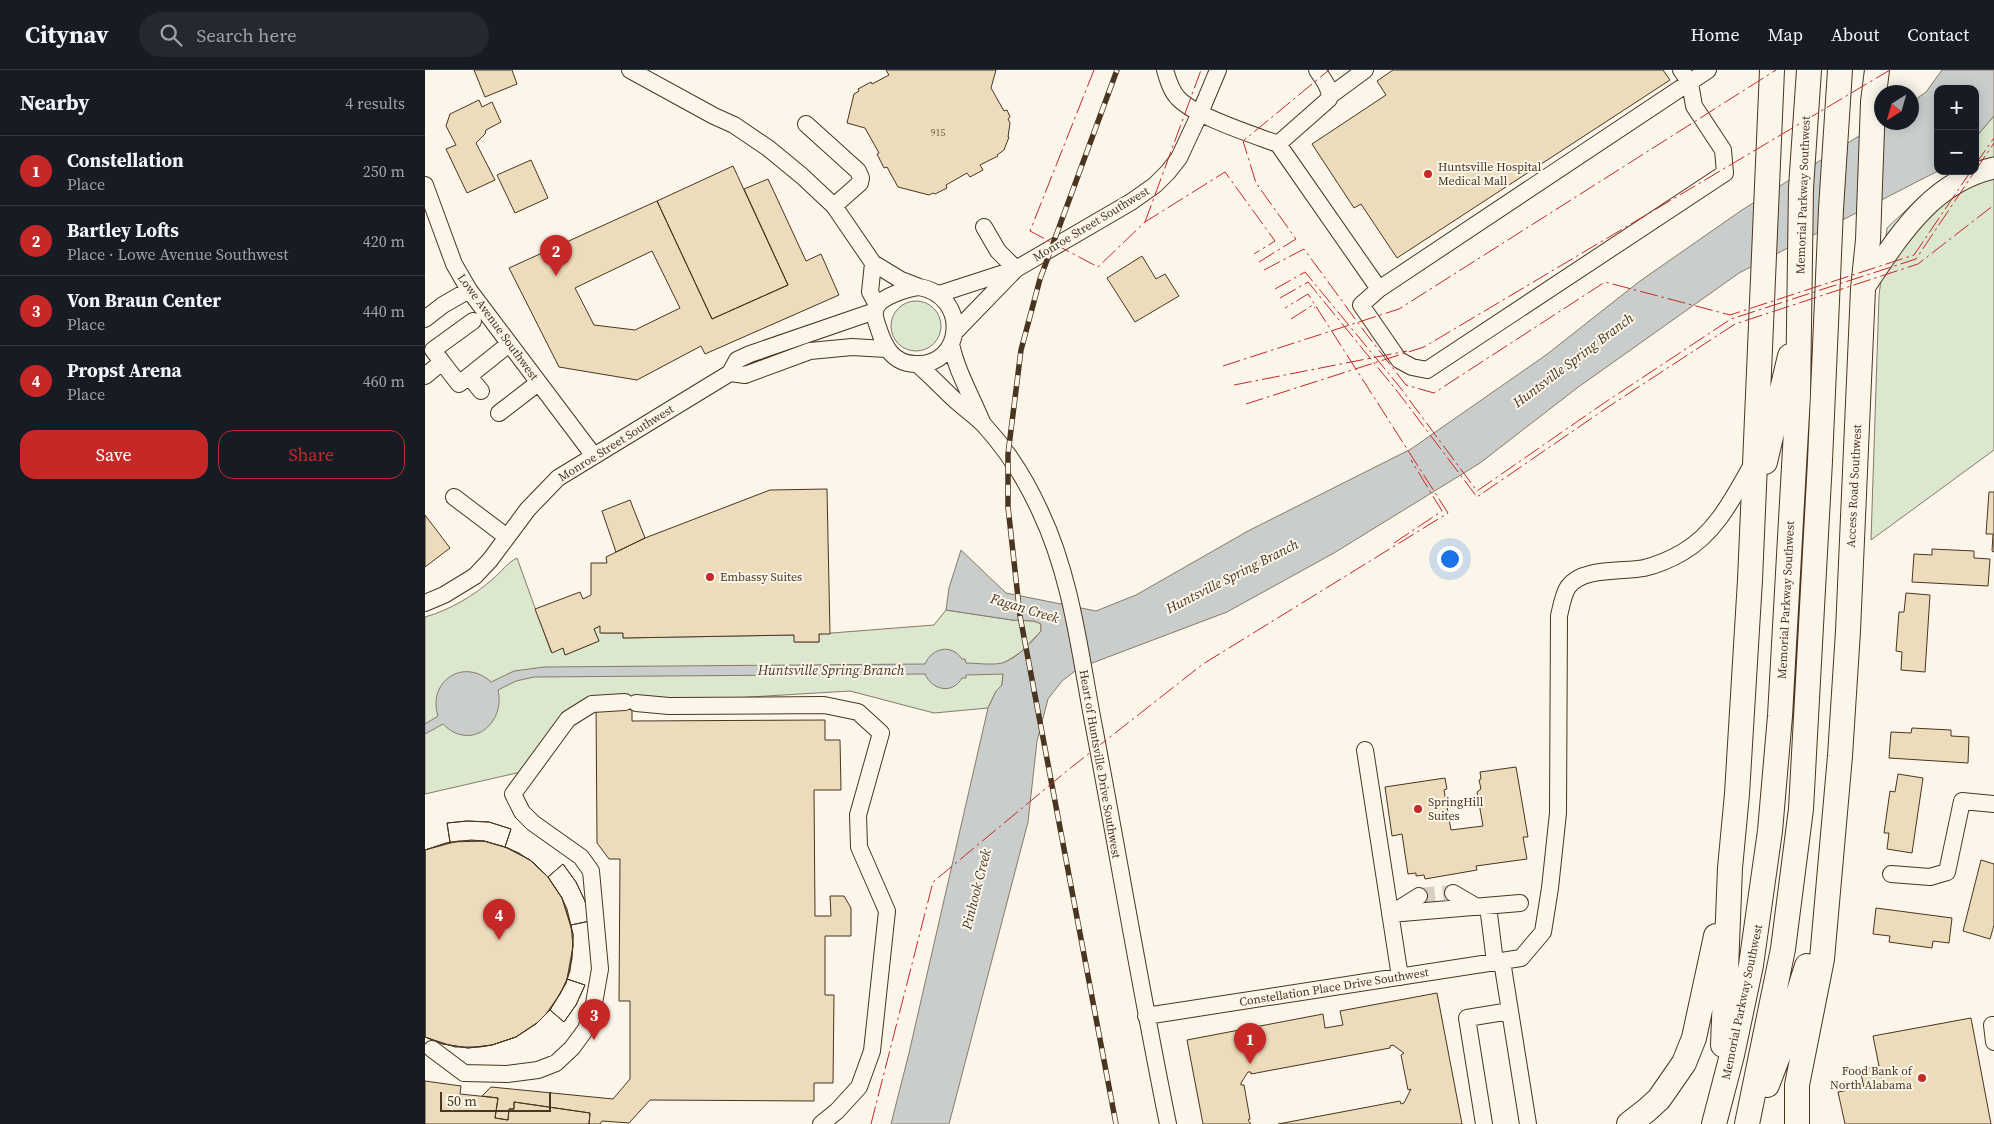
<!DOCTYPE html>
<html lang="en">
<head>
<meta charset="utf-8">
<style>
  body { margin:0; font-family:"Source Serif 4",serif; background:#242831; color:#f1f3f6 }
  .controls { position:absolute; right:15px; top:15px; display:grid; overflow:hidden; border-radius:10px; box-shadow:0 2px 12px #0003 }
  .controls button { width:45px; height:45px; display:grid; place-items:center; padding:0; border:0; border-bottom:1px solid #363941; background:#171b24; color:#f1f3f6; font:25px sans-serif }
  .compass { position:absolute; left:1449px; top:15px; width:45px; height:45px; border-radius:50%; background:#171b24; box-shadow:0 2px 12px #0003; rotate:217deg }
  .scale { position:absolute; left:15px; bottom:12px; width:111px; box-sizing:border-box; padding-left:5px; border:2px solid #4a3520; border-top:0; font-size:14px; line-height:18px; white-space:nowrap; color:#4a3520; -webkit-text-stroke:4px #fbf6e9; paint-order:stroke }
  .you { position:absolute; left:1024px; top:488px; width:18px; height:18px; margin:-12px; border:4px solid #fff; border-radius:50%; background:#1a73e8; box-shadow:0 0 0 8px #1a73e833 }
  .badge { display:grid; place-items:center; width:32px; height:32px; border-radius:50%; background:#c62828; color:#fff; font-size:16px; font-weight:700 }
  .pin { position:absolute; translate:-50% -41px; filter:drop-shadow(0 1px 2px #0008) }
  .pin::after { content:''; position:absolute; top:26px; width:18px; height:15px; background:inherit; clip-path:polygon(0 0,100% 0,50% 100%) }
  .list { margin:0; padding:0; list-style:none }
  h2 { display:flex; justify-content:space-between; align-items:center; height:65px; margin:0; padding:0 20px; font-size:21px }
  h2 small { font-size:16px; font-weight:400; color:#9ea1a6 }
  .list li { display:grid; grid-template-columns:32px 1fr auto; gap:15px; align-items:center; box-sizing:border-box; height:70px; padding:0 20px; border-top:1px solid #363941 }
  .list b { display:block; font-size:19px; white-space:nowrap }
  .list p { margin:0; font-size:16px; white-space:nowrap; color:#9ea1a6 }
  .list em { font-size:16px; font-style:normal; color:#9ea1a6 }
  .actions { display:flex; gap:10px; padding:15px 20px }
  .actions a { flex:1; padding:11px 0; border:1px solid #c62828; border-radius:15px; text-align:center; font-size:18px; color:#c62828 }
  .actions .main { background:#c62828; color:#fff }
  .icon { flex:none; width:28px; height:28px; fill:none; stroke:currentColor; stroke-width:2; stroke-linecap:round; stroke-linejoin:round }
  .map { position:relative; flex:none; width:1569px; height:1054px; overflow:hidden }
  header { display:flex; align-items:center; gap:30px; box-sizing:border-box; height:70px; padding:0 25px; background:#171b24; border-bottom:1px solid #363941 }
  header strong { font-size:24px }
  nav { display:flex; gap:28px; margin-inline-start:auto; font-size:18px }
  .search { width:350px; height:45px; background:#242831; display:flex; align-items:center; gap:12px; box-sizing:border-box; padding:0 18px; border-radius:28px; color:#9ea1a6; font-size:19px }
  main { display:flex }
  aside { flex:1; background:#171b24 }
  .map>svg:first-child { display:block }
  .green { fill:#dce7d0; stroke:#887966 }
  .water { fill:#c9cecd; stroke:#887966 }
  .building { fill:#ecdcbc; stroke:#4a3520; fill-rule:evenodd }
  .lines { fill:none; stroke-linecap:round; stroke-linejoin:round }
  .minor-tunnel { stroke:#d8cfc1; stroke-width:16; stroke-dasharray:16 8; stroke-linecap:butt }
  .minor-casing { stroke:#4a3520; stroke-width:18 }
  .major-casing { stroke:#4a3520; stroke-width:23 }
  .highway-casing { stroke:#4a3520; stroke-width:26 }
  .minor { stroke:#fbf6e9; stroke-width:16 }
  .major { stroke:#fbf6e9; stroke-width:21 }
  .highway { stroke:#fbf6e9; stroke-width:24 }
  .rail-casing { stroke:#4a3520; stroke-width:5.5 }
  .rail { stroke:#fbf6e9; stroke-width:4; stroke-dasharray:11; stroke-linecap:butt }
  .power { stroke:#c62828; stroke-width:1; stroke-dasharray:18 4 2.5 4; stroke-linecap:butt }
  .poi-dot { fill:#c62828; stroke:#fbf6e9; stroke-width:2 }
  .labels { text-anchor:middle; dominant-baseline:central; stroke-width:4; stroke-linejoin:round; paint-order:stroke }
  .number-label { font-size:10px; fill:#725f47 }
  .poi-label { font-size:12px; fill:#4a3520; stroke:#fbf6e9; text-anchor:start }
  .street-label { font-size:12px; fill:#4a3520; stroke:#fbf6e9 }
  .water-label { font-size:14px; font-style:italic; fill:#4a3520; stroke:#fbf6e9 }
</style>
</head>
<body>
<header>
<strong>Citynav</strong>
<div class="search"><svg class="icon" aria-label="search" viewBox="0 0 24 24"><circle cx="10" cy="10" r="6"/><path d="M15 15l6 6"/></svg>Search here</div>
<nav><a>Home</a><a>Map</a><a>About</a><a>Contact</a></nav>
</header>
<main>
<aside>
<h2>Nearby<small>4 results</small></h2>
<ul class="list">
<li><span class="badge">1</span><div><b>Constellation</b><p>Place</p></div><em>250 m</em></li>
<li><span class="badge">2</span><div><b>Bartley Lofts</b><p>Place · Lowe Avenue Southwest</p></div><em>420 m</em></li>
<li><span class="badge">3</span><div><b>Von Braun Center</b><p>Place</p></div><em>440 m</em></li>
<li><span class="badge">4</span><div><b>Propst Arena</b><p>Place</p></div><em>460 m</em></li>
</ul>
<div class="actions"><a class="main">Save</a><a>Share</a></div>
</aside>
<div class="map">
<svg width="1569" height="1054" viewBox="0 0 1569 1054">
  <rect width="100%" height="100%" fill="#fbf6e9"/>
  <path class="green" d="M1569 46V380L1446 470 1454 226 1462 158 1497 125 1525 108 1521 101H1550V68Z
    M466 256a25 25 0 1 1 50 0a25 25 0 1 1-50 0Z
    M92 488 126 582 138 578 140 585 174 571 169 559 175 556 176 563H198V568L369 565 370 572H394V564L509 555 521 540 587 550 609 551 616 554V561L596 582 579 593 577 615 571 621 563 638 509 643 425 621 275 630 189 632 150 635 132 650 106 693 96 702 0 724V547C25 540 48 526 68 509 76 502 82 493 92 488Z"/>
  <path class="water" d="M1517 0H1569V46L1550 68V19H1513V101L1314 203 1152 318 1055 393 909 483 802 542 654 598 637 611 623 629 612 671 603 752 524 1054H466L484 983 563 638 571 621 577 615 578 604 541 605V608H537C527 625 507 620 500 604L109 607 91 611 73 620C81 654 45 682 18 654L0 664V654L13 646C2 611 39 587 66 612L89 601 119 597 500 594C507 578 526 573 537 589H540L541 593C550 593 572 596 580 592 594 586 606 573 616 561V554L609 551 587 550 521 540 524 518 536 480 581 523 671 541 711 525 823 461 986 379 1121 285 1215 211 1317 140 1456 52H1486L1487 32 1501 22Z"/>
  <path class="building" d="M49 0H87L92 14 60 27Z
    M461 0H571L566 18 579 41 582 40 585 47 583 49 585 53 583 67H584L579 80 572 85 573 86 555 95 558 100 545 107 542 103 521 115 522 118 510 124 508 123 504 125 473 117 462 97 459 98 452 84 454 83 440 58 422 53 429 24 434 21 433 19 446 12 447 14 464 5Z
    M968 0H1238L1245 10 972 188 936 134 929 138 887 74 961 25 952 11Z
    M54 30 57 37 67 32 76 52 61 60 60 64 51 73 70 110 42 123 21 79 31 75 21 56 25 44Z
    M106 90 123 128 90 143 72 105Z
    M308 96 363 215 287 249 232 131Z
    M343 109 381 191 396 184 414 225 280 284 276 276 212 310 134 297 84 198 232 131 287 249 363 215 319 119ZM227 181 255 238 210 260 169 255 150 218Z
    M717 186 731 209 740 204 754 226 710 252 682 208Z
    M402 419 405 564H394V572H369V565L198 568V563H175V556L169 559 174 571 140 585 138 578 127 583 110 539 155 522 158 529 166 525V493H182L181 487 220 468 345 420Z
    M1564 422H1569V482L1567 481 1568 464H1561Z
    M205 430 220 468 191 482 177 441Z
    M0 445 25 478 0 497Z
    M1507 479 1549 481V488L1565 489 1563 516 1487 512 1489 484 1507 485Z
    M1481 523 1505 525 1500 602 1476 600 1477 582 1471 581 1474 542H1479Z
    M171 634H207V651L400 650V670H415L416 720H389L390 846H406L405 826H419L426 838V866H400V925H409L408 1013H389V1031L225 1030 204 1053 177 1051 175 1054H164L165 1043 89 1032V1039H84L83 1050 70 1048 73 1028 57 1026 66 1017 188 1029 205 1009V931H194L195 789H184L172 773Z
    M1487 658 1526 660V666L1544 667 1543 693 1464 688 1466 662 1486 663Z
    M1091 697 1103 767H1098L1102 789 1051 796 1052 800 1000 809 999 805 991 806V803L983 804 977 764 967 766 960 717 1020 708 1022 719 1019 720 1026 760 1058 756 1052 722 1056 719 1054 710 1056 709 1055 702Z
    M1473 704 1498 708 1487 783 1462 779 1464 763H1459L1465 721 1470 722Z
    M42 751 64 752 86 759 80 777 105 790 123 807 138 794 151 812 160 831 165 851 146 855 148 876 142 909 160 915 151 935 139 952 125 940 112 953 91 967 67 975 43 978 18 974 0 967V780L25 772 22 753Z
    M42 751 64 752 86 759 80 777 59 771 25 772 22 753Z
    M46 770 59 771 83 778 105 790 123 807 137 828 142 839 148 864V876L145 901 141 913 135 924 121 944 112 953 91 967 67 975 43 978 18 974 0 967V780L21 773Z
    M33 771H59L80 777 94 783 109 793 123 807 137 828 148 864 147 889 141 913 125 940 112 953 91 967 67 975 55 977H30L0 967V780Z
    M1556 790 1569 794V855L1565 869 1538 861Z
    M138 794 151 812 160 831 165 851 146 855 137 828 123 807Z
    M1451 838 1527 848 1524 873 1508 871 1507 878 1464 872 1465 866 1448 864Z
    M142 909 160 915 151 935 139 952 125 940 135 924Z
    M1012 923 1037 1054H853L975 1031 976 1034 979 1033 986 1019 983 1020 976 985 979 983 968 975 965 976V978L826 1004V1002H823L816 1013V1015H819L825 1049 823 1050 826 1054H778L762 970 898 944 900 958 918 955 915 941Z
    M1546 948 1566 1054H1420L1413 1022 1439 1017 1435 1000 1454 996 1448 966Z
    M0 1011 36 1016 35 1024 73 1028 70 1048 83 1050 84 1039H89V1032L165 1043 164 1054H0Z"/>
  <g class="lines">
    <path class="minor-tunnel" d="M994 826 1028 823"/>
    <defs>
      <path id="minor" d="M205 0 289 46 309 55 343 78 377 106 409 136 448 193 476 210 494 217
        M740 0C743 10 746 21 753 28 769 46 829 65 853 74L904 29C907 19 897 8 892 0
        M906 25 940 0
        M381 54 433 101 436 108 435 113 409 136
        M853 74 954 219 1283 0
        M0 115 29 194 44 220 169 386
        M559 157 573 181 591 199
        M448 193 445 222 452 235
        M494 217C545 226 539 297 490 294 467 293 459 276 453 257 451 251 448 244 451 238 455 227 483 218 494 217Z
        M954 219 936 235 974 290 987 297 1002 300 1300 103 1298 80 1269 36 1265 13 1256 0
        M514 224 591 199 706 132 730 115 743 102 754 88 775 43 793 0
        M0 249 18 235 44 220
        M530 262 590 200
        M526 274C532 302 546 325 557 352
        M17 292 8 280 48 251
        M492 294C506 306 517 318 531 331 540 339 550 346 559 355 582 380 601 410 615 441 647 508 655 585 669 657 694 789 716 922 743 1054
        M305 303 320 305 385 281 427 277 461 279
        M0 306 17 292 34 314 84 274
        M44 306 56 321
        M74 343 113 313
        M29 427 82 467
        M0 533 19 525 50 506 65 490 103 439 133 408 305 303 312 290 325 284 450 241
        M211 633 244 636 399 635 433 642 456 663 433 745 434 777 462 841 447 981 434 1017 412 1041 396 1054
        M940 680 975 907
        M1466 804 1505 807 1522 802 1537 731 1569 734
        M1028 823 1052 837
        M1063 836 1070 892
        M967 843 994 826
        M965 844 1095 833
        M1077 891 1103 1054
        M721 946 1096 888 1118 862 1125 818 1133 743 1134 546C1136 537 1138 525 1143 517 1157 497 1198 502 1219 498 1232 495 1246 489 1258 482 1292 462 1309 426 1328 393
        M1569 955H1567L1569 972
        M7 979 39 1003 82 1004 113 1000 131 993 147 978 161 959 168 939 175 899 166 801 156 787 108 753 97 742 88 724 143 649 167 634 200 632
        M1059 1054 1042 948 1085 941"/>
      <path id="major" d="M1438 219C1472 169 1505 112 1569 98"/>
      <path id="highway" d="M1340 392 1365 286
        M1298 975 1305 798 1312 724 1325 510 1347 0
        M1342 1015 1355 981 1382 896
        M1204 1054 1222 1040 1234 1029 1259 993 1269 968 1291 866
        M1289 1054 1307 985 1326 895 1345 761 1355 646 1373 325 1376 118 1384 0
        M1322 1054 1358 879 1376 739 1395 391 1406 139 1415 0
        M1372 1054V1015L1397 889 1415 686 1423 561 1438 219 1443 170 1448 32 1452 0"/>
    </defs>
    <use href="#minor" class="minor-casing"/>
    <use href="#major" class="major-casing"/>
    <use href="#highway" class="highway-casing"/>
    <use href="#minor" class="minor"/>
    <use href="#major" class="major"/>
    <use href="#highway" class="highway"/>
    <defs>
      <path id="rail" d="M691 1054 595 546 583 437V384L596 280 615 209 692 0"/>
    </defs>
    <use href="#rail" class="rail-casing"/>
    <use href="#rail" class="rail"/>
    <path class="power" d="M669 0 605 161 673 197 720 152 800 102 850 171 829 184
      M1550 95 1569 68
      M1550 101 1569 73
      M720 152 776 0
      M834 192 871 169 831 113 818 71 904 0
      M839 200 879 179 939 261 981 315 1009 323 1180 212 1305 245 1489 185 1546 101
      M850 219 880 202 974 316 1052 421 1179 333 1306 249 1491 189 1550 101
      M855 228 883 212 972 321 1052 427 1183 337 1310 254 1493 194 1569 135
      M866 249 888 235 890 238
      M798 296 974 239 1351 0
      M809 315 982 281
      M821 334 999 277 1465 0
      M969 473 1017 441 986 390
      M446 1054 508 812 643 700 778 594 1023 443 883 224 860 238"/>
  </g>
  <g class="poi-dot">
    <circle cx="1003" cy="104" r="5"/>
    <circle cx="285" cy="507" r="5"/>
    <circle cx="993" cy="739" r="5"/>
    <circle cx="1497" cy="1008" r="5"/>
  </g>
  <g class="labels">
    <g class="number-label">
      <text x="513" y="62">915</text>
    </g>
    <g class="poi-label">
      <text x="1013" y="97">Huntsville Hospital<tspan x="1013" dy="14">Medical Mall</tspan></text>
      <text x="295" y="507">Embassy Suites</text>
      <text x="1003" y="732">SpringHill<tspan x="1003" dy="14">Suites</tspan></text>
      <text x="1487" y="1001" text-anchor="end">Food Bank of<tspan x="1487" dy="14">North Alabama</tspan></text>
    </g>
    <g class="street-label">
      <text transform="translate(1378 125) rotate(-88)">Memorial Parkway Southwest</text>
      <text transform="translate(666 154) rotate(-31)">Monroe Street Southwest</text>
      <text transform="translate(73 257) rotate(54)">Lowe Avenue Southwest</text>
      <text transform="translate(191 373) rotate(-32)">Monroe Street Southwest</text>
      <text transform="translate(1429 416) rotate(-87)">Access Road Southwest</text>
      <text transform="translate(1361 530) rotate(-87)">Memorial Parkway Southwest</text>
      <text transform="translate(675 694) rotate(80)">Heart of Huntsville Drive Southwest</text>
      <text transform="translate(909 917) rotate(-9)">Constellation Place Drive Southwest</text>
      <text transform="translate(1317 932) rotate(-78)">Memorial Parkway Southwest</text>
    </g>
    <g class="water-label">
      <text transform="translate(1148 290) rotate(-37)">Huntsville Spring Branch</text>
      <text transform="translate(807 506) rotate(-27)">Huntsville Spring Branch</text>
      <text transform="translate(600 538) rotate(17)">Fagan Creek</text>
      <text x="406" y="600">Huntsville Spring Branch</text>
      <text transform="translate(551 819) rotate(-76)">Pinhook Creek</text>
    </g>
  </g>
</svg>
<div class="controls">
<button>+</button>
<button>−</button>
</div>
<svg class="compass" viewBox="-18 -18 36 36"><path d="M0-13l5 13h-10z" fill="#e53935"/><path d="M0 13l5-13h-10z" fill="#9ea1a6"/></svg>
<div class="scale">50 m</div>
<div class="you"></div>
<div class="pin badge" style="left:825px;top:994px">1</div>
<div class="pin badge" style="left:131px;top:206px">2</div>
<div class="pin badge" style="left:169px;top:970px">3</div>
<div class="pin badge" style="left:74px;top:870px">4</div>
</div>
</main>
</body>
</html>
